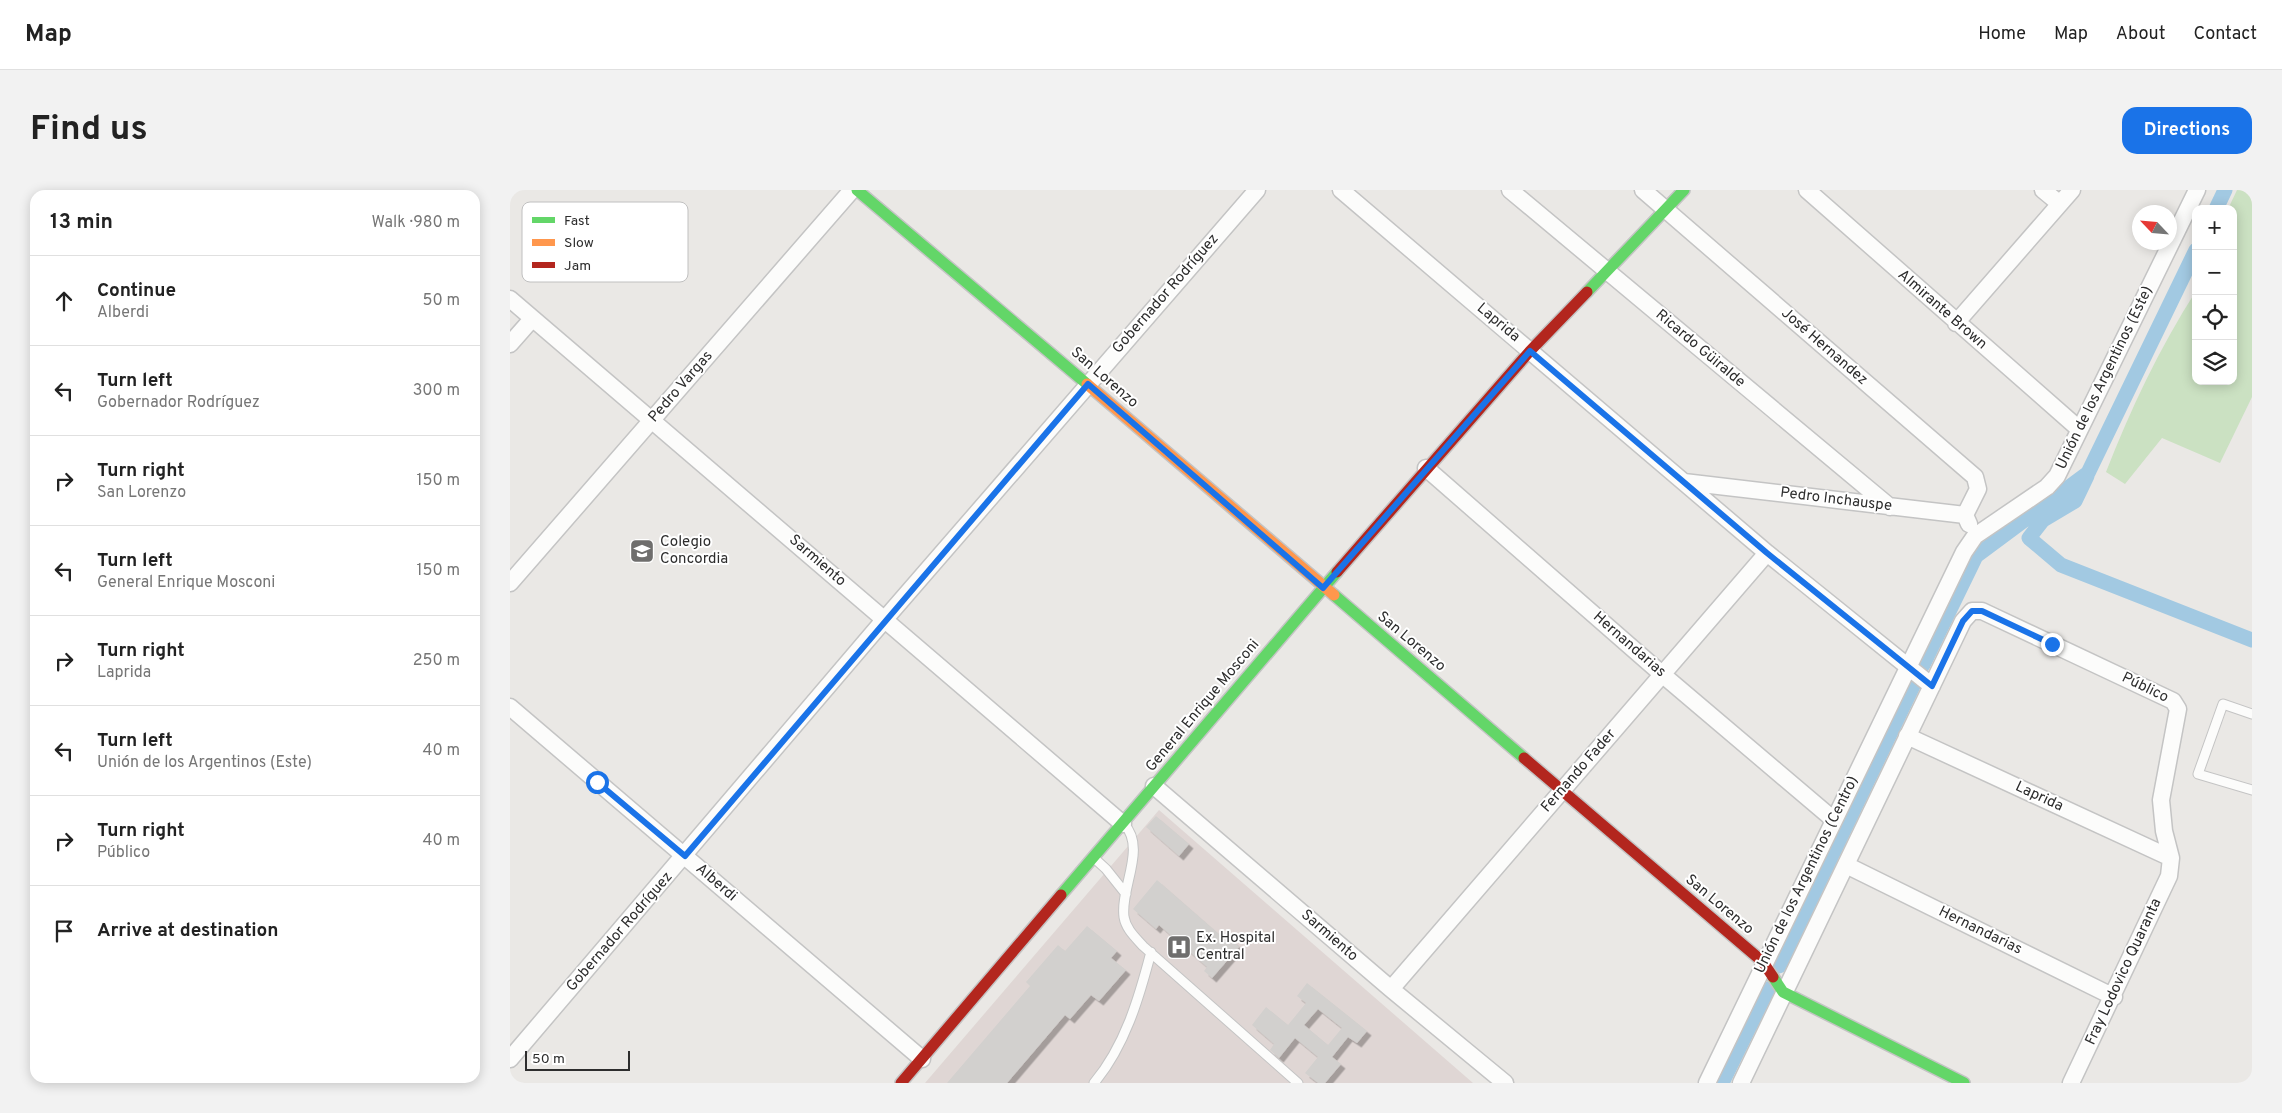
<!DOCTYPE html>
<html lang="en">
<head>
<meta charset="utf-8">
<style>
  body { margin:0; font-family:Overpass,sans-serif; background:#f2f2f2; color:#222 }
  .controls { position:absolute; right:15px; top:15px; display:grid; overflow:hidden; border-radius:10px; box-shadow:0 2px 12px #0003 }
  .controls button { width:45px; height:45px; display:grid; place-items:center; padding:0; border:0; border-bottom:1px solid #e0e0e0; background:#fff; color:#222; font:25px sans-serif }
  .compass { position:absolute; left:1622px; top:15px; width:45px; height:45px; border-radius:50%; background:#fff; box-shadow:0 2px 12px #0003; rotate:296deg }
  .scale { position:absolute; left:15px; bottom:12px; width:105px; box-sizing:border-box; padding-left:5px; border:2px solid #2d2d2d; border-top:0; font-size:14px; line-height:18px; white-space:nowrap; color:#2d2d2d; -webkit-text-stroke:4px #fff; paint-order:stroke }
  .stop { position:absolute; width:15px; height:15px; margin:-11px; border:4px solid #1a73e8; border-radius:50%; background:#fff }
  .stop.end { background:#1a73e8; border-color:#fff; box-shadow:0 1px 5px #0008 }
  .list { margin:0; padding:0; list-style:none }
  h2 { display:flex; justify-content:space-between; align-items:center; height:65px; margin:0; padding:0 20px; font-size:21px }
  h2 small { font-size:16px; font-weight:400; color:#767676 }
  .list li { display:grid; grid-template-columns:32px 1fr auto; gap:15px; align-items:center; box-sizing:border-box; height:90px; padding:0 20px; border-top:1px solid #e0e0e0 }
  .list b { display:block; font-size:19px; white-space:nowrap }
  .list p { margin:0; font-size:16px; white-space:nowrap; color:#767676 }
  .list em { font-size:16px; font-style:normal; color:#767676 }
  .icon { flex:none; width:28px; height:28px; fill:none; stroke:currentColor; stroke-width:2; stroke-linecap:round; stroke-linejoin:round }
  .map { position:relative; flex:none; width:1742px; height:893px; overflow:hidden; border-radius:15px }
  header { display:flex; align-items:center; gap:30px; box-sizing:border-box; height:70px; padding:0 25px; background:#fff; border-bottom:1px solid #e0e0e0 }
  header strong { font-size:24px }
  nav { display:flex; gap:28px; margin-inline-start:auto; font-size:18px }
  .intro { display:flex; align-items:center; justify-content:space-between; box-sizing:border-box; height:120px; padding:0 30px }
  h1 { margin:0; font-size:35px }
  .button { padding:12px 22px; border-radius:15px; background:#1a73e8; color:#fff; font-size:18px; font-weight:700 }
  main { display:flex; gap:30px; padding:0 30px }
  aside { flex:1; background:#fff; border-radius:15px; box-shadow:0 2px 12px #0003 }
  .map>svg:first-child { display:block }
  .medical { fill:#dfd6d4 }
  .green { fill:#cbe1c2 }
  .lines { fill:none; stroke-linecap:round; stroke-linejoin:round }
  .canal { stroke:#a2c9e2; stroke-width:15 }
  .building { fill:#d2d0ce; fill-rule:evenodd; filter:url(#shadow) }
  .lane-casing { stroke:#c4c4c4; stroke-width:11 }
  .street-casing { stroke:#c4c4c4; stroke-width:19 }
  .fast-casing { stroke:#c4c4c4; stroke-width:14 }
  .slow-casing { stroke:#c4c4c4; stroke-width:14 }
  .jam-casing { stroke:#c4c4c4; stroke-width:14 }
  .lane { stroke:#fcfcfb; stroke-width:9 }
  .street { stroke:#fcfcfb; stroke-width:16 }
  .fast { stroke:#63d668; stroke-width:11 }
  .slow { stroke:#ff974d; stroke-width:11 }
  .jam { stroke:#b3261e; stroke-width:11 }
  .route { stroke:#1a73e8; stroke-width:6 }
  .labels { text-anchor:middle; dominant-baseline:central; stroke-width:4; stroke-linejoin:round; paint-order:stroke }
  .street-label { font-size:15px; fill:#2d2d2d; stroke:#fff }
  .poi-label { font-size:15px; fill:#2d2d2d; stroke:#fff; text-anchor:start }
  .key { fill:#fff; stroke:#c0c0c0; stroke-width:1 }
  .key-label { font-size:14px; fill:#2d2d2d }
</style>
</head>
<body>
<header>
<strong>Map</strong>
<nav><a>Home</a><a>Map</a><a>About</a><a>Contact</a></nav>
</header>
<div class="intro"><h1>Find us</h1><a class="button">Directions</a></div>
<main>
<aside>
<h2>13 min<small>Walk · 980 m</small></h2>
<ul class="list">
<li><svg class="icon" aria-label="ahead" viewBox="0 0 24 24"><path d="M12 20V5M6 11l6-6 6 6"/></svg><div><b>Continue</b><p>Alberdi</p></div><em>50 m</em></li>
<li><svg class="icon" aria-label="left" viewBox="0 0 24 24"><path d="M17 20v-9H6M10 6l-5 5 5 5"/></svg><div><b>Turn left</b><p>Gobernador Rodríguez</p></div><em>300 m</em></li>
<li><svg class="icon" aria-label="right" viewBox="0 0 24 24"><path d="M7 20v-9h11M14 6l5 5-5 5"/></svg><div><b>Turn right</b><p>San Lorenzo</p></div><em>150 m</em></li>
<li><svg class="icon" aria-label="left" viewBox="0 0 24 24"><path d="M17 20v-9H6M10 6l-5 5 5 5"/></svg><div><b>Turn left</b><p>General Enrique Mosconi</p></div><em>150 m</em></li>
<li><svg class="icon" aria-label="right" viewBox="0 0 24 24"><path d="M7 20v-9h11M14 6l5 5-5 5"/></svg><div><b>Turn right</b><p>Laprida</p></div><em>250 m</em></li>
<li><svg class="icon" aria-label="left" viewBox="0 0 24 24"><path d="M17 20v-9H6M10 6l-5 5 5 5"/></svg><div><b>Turn left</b><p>Unión de los Argentinos (Este)</p></div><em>40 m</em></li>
<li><svg class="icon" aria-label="right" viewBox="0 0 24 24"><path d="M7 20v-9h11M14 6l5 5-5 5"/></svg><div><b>Turn right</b><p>Público</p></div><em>40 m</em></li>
<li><svg class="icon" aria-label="arrive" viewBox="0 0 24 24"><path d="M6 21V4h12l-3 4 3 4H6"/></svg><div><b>Arrive at destination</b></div></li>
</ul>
</aside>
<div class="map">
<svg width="1742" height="893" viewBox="0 0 1742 893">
  <defs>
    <filter id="shadow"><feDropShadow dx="4.5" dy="4.5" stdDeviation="0" flood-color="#0004"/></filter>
  </defs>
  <rect width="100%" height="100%" fill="#eae8e5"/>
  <path class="medical" d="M649 620 963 893H415Z"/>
  <path class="green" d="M1727 0H1742V207L1710 273 1652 248 1615 294 1596 282C1620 220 1650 157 1686 101V191H1723V19H1718Z"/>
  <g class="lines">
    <path class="canal" d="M1706 19 1715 0
      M1577 286 1565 311 1533 330 1519 348 1551 375 1742 450
      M1413 475 1466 366 1578 283 1686 60
      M1269 776 1403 496
      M1212 893 1258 799"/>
  </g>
  <path class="building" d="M646 626 679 654 669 666 636 637Z
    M647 690 718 752 721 749 729 757 702 788 694 781 697 777 649 735 646 739 623 719Z
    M577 736 607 761 601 768 616 780 589 811 581 805 560 829 555 825 497 893H437L520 796 516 792 548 755 555 761Z
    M797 793 857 841 847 853 838 847 822 867 831 874 815 893H808L795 883 808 867 785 848 769 868 760 860 764 854 742 835 756 817 778 835 796 813 787 806ZM808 819 832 838 818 855 794 835Z"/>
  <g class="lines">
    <defs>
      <path id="lane" d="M1742 524 1713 514 1688 584 1742 600
        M614 634C637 658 610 698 614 727 616 739 625 747 633 756L788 893
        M584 668 596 679 616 704
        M584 893C615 856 629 808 641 762"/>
      <path id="street" d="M831 0 1257 363 1422 496
        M1000 0 1380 317
        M1133 0 1465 287 1468 299 1455 325
        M1297 0 1569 239
        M1533 0 1550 14
        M0 109 613 634
        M1446 133 1562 0
        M0 154 22 129
        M916 278 1153 485 1324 630
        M1174 292 1455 325 1459 334
        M0 393 342 0
        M0 517 412 869
        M1397 546 1661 668
        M644 596 881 799 995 893
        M1336 675 1604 807
        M881 799 1257 363
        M0 869 375 429 747 0
        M1197 893 1454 362 1465 346 1537 297 1547 286 1687 0
        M1231 893 1453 431 1462 421H1472L1663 511 1668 519 1651 610 1654 641 1661 668 1659 686 1561 893"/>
      <path id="fast" d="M347 0 577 194
        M1077 102 1174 0
        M824 405 1014 568
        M551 705 827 382
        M1263 787 1273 802 1454 893"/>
      <path id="slow" d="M577 194 824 405"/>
      <path id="jam" d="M827 382 1020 161 1077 102
        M1014 568 1253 772 1263 787
        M391 893 551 705"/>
    </defs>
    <use href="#lane" class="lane-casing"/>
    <use href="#street" class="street-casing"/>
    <use href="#fast" class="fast-casing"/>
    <use href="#slow" class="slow-casing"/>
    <use href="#jam" class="jam-casing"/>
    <use href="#lane" class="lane"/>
    <use href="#street" class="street"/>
    <use href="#fast" class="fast"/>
    <use href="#slow" class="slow"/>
    <use href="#jam" class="jam"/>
  </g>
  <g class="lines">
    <path class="route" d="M87 592 175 666 578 194 813 398 1020 161 1257 363 1422 496 1453 431 1462 421H1472L1542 454"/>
  </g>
  <defs>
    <symbol id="school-square" viewBox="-11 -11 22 22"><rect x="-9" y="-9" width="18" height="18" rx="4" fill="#6f6e6d" stroke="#fff"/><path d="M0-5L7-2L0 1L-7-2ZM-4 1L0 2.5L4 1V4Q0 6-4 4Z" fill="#fff"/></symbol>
    <symbol id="hospital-square" viewBox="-11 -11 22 22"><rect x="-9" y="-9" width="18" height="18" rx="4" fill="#6f6e6d" stroke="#fff"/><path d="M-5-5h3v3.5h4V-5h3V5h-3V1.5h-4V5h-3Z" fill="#fff"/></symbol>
  </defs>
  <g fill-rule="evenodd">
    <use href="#school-square" x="118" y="347" width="28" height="28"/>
    <use href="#hospital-square" x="655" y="743" width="28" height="28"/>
  </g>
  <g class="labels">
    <g class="street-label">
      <text transform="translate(656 104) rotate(-49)">Gobernador Rodríguez</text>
      <text transform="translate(1432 120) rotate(41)">Almirante Brown</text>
      <text transform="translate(988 133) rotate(40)">Laprida</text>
      <text transform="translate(1314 157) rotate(41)">José Hernandez</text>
      <text transform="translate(1190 159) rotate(40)">Ricardo Güiralde</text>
      <text transform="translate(594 188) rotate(41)">San Lorenzo</text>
      <text transform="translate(1595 188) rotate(-64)">Unión de los Argentinos (Este)</text>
      <text transform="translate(171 197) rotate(-49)">Pedro Vargas</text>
      <text transform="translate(1326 310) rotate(7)">Pedro Inchauspe</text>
      <text transform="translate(307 371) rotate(41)">Sarmiento</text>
      <text transform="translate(901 452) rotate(40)">San Lorenzo</text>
      <text transform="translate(1119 455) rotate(41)">Hernandarias</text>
      <text transform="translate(1635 498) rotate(26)">Público</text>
      <text transform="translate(693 516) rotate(-50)">General Enrique Mosconi</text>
      <text transform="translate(1069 581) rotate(-49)">Fernando Fader</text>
      <text transform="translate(1529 607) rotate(25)">Laprida</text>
      <text transform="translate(1297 685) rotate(-64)">Unión de los Argentinos (Centro)</text>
      <text transform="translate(206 693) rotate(41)">Alberdi</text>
      <text transform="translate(1209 715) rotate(40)">San Lorenzo</text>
      <text transform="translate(1470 741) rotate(26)">Hernandarias</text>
      <text transform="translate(110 742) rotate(-49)">Gobernador Rodríguez</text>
      <text transform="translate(819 746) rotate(41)">Sarmiento</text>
      <text transform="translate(1614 782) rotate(-65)">Fray Lodovico Quaranta</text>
    </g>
    <g class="poi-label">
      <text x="150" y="352">Colegio<tspan x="150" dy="17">Concordia</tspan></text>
      <text x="686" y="748">Ex. Hospital<tspan x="686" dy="17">Central</tspan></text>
    </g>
  </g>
  <rect x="12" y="12" width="166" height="80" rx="8" class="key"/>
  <rect x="22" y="27" width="23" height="6" fill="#63d668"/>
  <rect x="22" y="49" width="23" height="7" fill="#ff974d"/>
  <rect x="22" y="72" width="23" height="6" fill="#b3261e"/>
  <g class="key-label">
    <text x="54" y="35">Fast</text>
    <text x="54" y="57">Slow</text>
    <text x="54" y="80">Jam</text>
  </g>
</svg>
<div class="controls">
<button>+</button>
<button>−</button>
<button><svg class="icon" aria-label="locate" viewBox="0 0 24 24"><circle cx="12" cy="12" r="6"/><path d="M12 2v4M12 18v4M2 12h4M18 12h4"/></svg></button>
<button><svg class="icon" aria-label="layers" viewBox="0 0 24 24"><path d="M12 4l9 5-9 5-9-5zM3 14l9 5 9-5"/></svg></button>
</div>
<svg class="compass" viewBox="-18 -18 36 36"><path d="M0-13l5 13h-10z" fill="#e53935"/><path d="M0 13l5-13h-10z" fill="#767676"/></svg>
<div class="scale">50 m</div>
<div class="stop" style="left:87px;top:592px"></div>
<div class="stop end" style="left:1542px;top:454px"></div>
</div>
</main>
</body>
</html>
